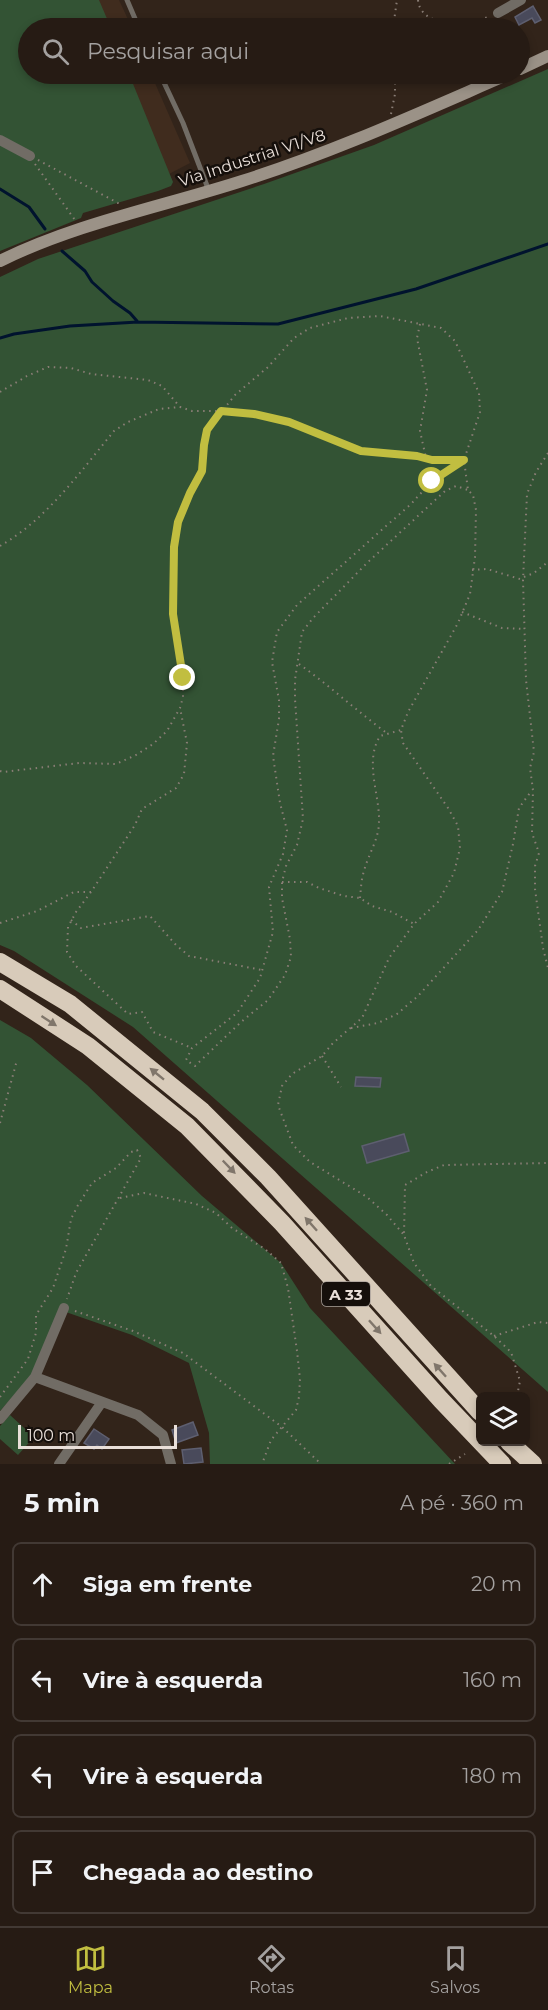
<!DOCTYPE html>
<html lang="pt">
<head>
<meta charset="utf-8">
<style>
  body { margin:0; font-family:Montserrat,sans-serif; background:#2e241d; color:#f1f3f6 }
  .controls { position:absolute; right:18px; bottom:18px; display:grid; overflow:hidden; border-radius:9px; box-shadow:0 3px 9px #0003 }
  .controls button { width:54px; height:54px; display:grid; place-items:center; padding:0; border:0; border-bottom:2px solid #423934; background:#261b14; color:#f1f3f6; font:30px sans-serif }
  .scale { position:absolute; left:18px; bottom:15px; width:159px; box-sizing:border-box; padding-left:6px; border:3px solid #e9dfd9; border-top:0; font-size:16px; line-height:21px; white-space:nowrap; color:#e9dfd9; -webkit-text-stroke:4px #150f0b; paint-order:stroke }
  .stop { position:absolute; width:18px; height:18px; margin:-14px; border:4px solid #c1be40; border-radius:50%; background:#fff }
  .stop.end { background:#c1be40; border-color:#fff; box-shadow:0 2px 6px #0008 }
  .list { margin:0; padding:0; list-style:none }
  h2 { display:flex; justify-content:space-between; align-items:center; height:78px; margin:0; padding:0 24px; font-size:26px }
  h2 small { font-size:20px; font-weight:400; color:#a4a1a0 }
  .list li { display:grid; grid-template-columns:39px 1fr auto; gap:18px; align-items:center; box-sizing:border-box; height:84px; margin:0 12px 12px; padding:0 12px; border:2px solid #423934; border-radius:9px }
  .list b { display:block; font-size:22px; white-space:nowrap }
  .list em { font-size:20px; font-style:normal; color:#a4a1a0 }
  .icon { flex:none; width:33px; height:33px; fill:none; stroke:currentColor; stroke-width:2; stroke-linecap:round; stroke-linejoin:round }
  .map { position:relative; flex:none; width:548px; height:1464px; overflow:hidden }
  .search { position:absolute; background:#261b14; box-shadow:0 3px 9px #0003; left:18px; right:18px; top:18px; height:66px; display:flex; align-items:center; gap:15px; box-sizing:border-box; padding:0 21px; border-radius:33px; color:#a4a1a0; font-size:22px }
  .sheet { height:462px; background:#261b14 }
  nav { display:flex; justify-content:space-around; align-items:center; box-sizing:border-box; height:84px; border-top:2px solid #423934; background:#261b14; font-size:16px; color:#a4a1a0 }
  nav a { display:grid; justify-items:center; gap:3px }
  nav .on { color:#c1be40 }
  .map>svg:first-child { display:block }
  .built { fill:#402c1e }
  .green { fill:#335334 }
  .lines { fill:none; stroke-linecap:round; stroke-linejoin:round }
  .stream { stroke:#00132e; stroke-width:3 }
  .building { fill:#494a5b; stroke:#5e5f70; stroke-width:1.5 }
  .path { stroke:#8a7e76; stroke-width:2; stroke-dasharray:1.5 4.5; stroke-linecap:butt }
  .service { stroke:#716c65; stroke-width:5 }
  .minor { stroke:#716c65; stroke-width:10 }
  .secondary { stroke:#9b9287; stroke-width:12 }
  .motorway { stroke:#d8cbba; stroke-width:18 }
  .oneway { fill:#80766b }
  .route { stroke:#c1be40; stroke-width:8 }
  .labels { text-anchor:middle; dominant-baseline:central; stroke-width:5; stroke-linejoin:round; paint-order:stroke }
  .shield { fill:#150f0b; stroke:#a9a19b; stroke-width:1.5 }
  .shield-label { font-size:15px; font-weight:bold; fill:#e9dfd9 }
  .street-label { font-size:16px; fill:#e9dfd9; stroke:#150f0b }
</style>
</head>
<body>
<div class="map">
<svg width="548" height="1464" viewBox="0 0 548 1464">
  <rect width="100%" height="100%" fill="#32241a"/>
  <path class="built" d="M94 0H119L132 28H106Z
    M126 74H151L190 163 169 174Z"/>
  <path class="green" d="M0 0H99L111 28H28V74H129L173 182 171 186 158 191 83 213 81 218 0 251Z
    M548 69V1392L133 1027 14 951 0 945V277L38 259 264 184 374 145Z
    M0 1020 31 1038 87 1085 202 1196 281 1263 310 1308 455 1464H210L209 1433 189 1363 132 1335 60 1310 34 1373 0 1411Z
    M10 1415 34 1437 18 1455 0 1439V1426Z"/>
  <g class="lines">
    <path class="stream" d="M0 189 29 207 45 229
      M62 251 85 271 92 282 113 301 130 313 137 321
      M0 338 14 334 70 326 138 322 278 324 416 289 548 244"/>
  </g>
  <path class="building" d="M533 6 541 20 535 23 532 18 519 25 515 17Z
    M356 1077 381 1078 380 1087 355 1086Z
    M404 1134 409 1151 367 1163 362 1146Z
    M193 1422 198 1435 176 1443 172 1430Z
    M94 1429 109 1439 102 1449 97 1445 94 1449 84 1443Z
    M201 1448 203 1462 184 1464 182 1450Z"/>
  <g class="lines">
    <path class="path" d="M418 0C420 21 445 23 462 26
      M393 28 397 0
      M457 28 488 17
      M391 114 395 94V74
      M38 160 118 203 123 204
      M35 164 75 220
      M420 324 417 338 427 390 420 431 426 458
      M0 392 27 376 48 367 71 368 91 374 148 380 162 386 180 407
      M548 453 536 472 527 494 523 580 526 680 534 752 530 768 533 790 532 833 539 853 535 866V889L543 948 548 968
      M464 460 432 481 411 504 297 605 277 632 272 662 279 700V719L273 756 280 803 287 830 283 854 269 887 273 932 260 978 237 1013 192 1048 186 1060 195 1066 241 1022 268 1000 285 975 291 957 290 939 282 898V882L286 866 297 845 303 819 295 699V680L302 632 313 618 367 563 445 491 456 486 468 490
      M0 546C47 519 80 472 114 431L128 422 159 409 180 407 192 411H221L254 414 289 422 361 451 417 456 432 460H464
      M472 570 487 569 523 580
      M524 577 534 573 548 562
      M462 612 502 628 525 629
      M299 664C330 686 358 712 388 734
      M0 771 3 772 79 763 116 764 136 755 153 744 167 731 180 708 183 697V678L173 614 174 547 178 522 190 493 202 471 207 430 235 395 268 367 294 338 310 328 348 318 380 316 441 328 455 341 479 393 480 412 464 460 468 490 473 495 476 510 475 557 470 594 458 623 408 712 401 730 403 743 448 808 458 826 460 848 454 873 438 902 414 924
      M282 882H307L319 888 344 896 360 898 372 906 392 912 414 924 389 958 362 1018 333 1043 322 1056 292 1074 282 1086 278 1105 293 1145 310 1162 367 1197 387 1215 404 1235
      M91 892 76 912 68 927 67 952 76 966 128 1014 142 1012 153 1032 192 1048
      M360 898C361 889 361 880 364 871 368 855 379 839 379 822 380 795 364 762 380 736L401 730
      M71 920 81 928 150 916 176 945 189 956 262 970
      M0 923 37 911 74 892H91L135 825 142 809 176 788 184 774 187 743 180 708
      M351 1028 378 1023 397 1014 418 996 478 930 502 892 513 844 519 808 532 790
      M322 1056 341 1087
      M0 1123 17 1060
      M120 1198 144 1193 196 1204 216 1213 232 1228 265 1249 281 1263 288 1288 297 1351 300 1379 299 1397 296 1410 271 1440 262 1464
      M75 1311 133 1331 183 1353 282 1427 321 1464
      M494 1336 538 1322 548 1323
      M517 1396 520 1381 511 1352 494 1336 431 1286 414 1263 404 1235 405 1185 427 1172 444 1165 548 1163
      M0 1397 28 1359 36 1333V1315L53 1288 66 1249 71 1219 78 1205 92 1183 116 1168 131 1152 137 1150 141 1158 76 1273 67 1299
      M449 1464 465 1454"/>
    <path class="service" d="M127 0 139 28
      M160 74 183 123 209 191"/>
    <path class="minor" d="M498 13 521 0
      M0 140 30 156
      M35 1377 138 1415 163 1435 171 1464
      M0 1419 35 1377 64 1308
      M59 1464 102 1402"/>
    <path class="secondary" d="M520 69 548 56
      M0 261C77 223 161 207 242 181 334 152 421 112 509 74"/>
    <path class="motorway" d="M0 962 70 1004 202 1111 268 1177 480 1412
      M0 989 88 1046 187 1126 282 1223 441 1400 502 1464
      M509 1442 533 1464"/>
  </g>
  <defs><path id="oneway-solid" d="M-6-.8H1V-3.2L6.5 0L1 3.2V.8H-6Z" transform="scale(1.5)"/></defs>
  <g class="oneway">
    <use href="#oneway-solid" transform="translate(49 1021) rotate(33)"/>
    <use href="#oneway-solid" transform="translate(157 1074) rotate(-141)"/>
    <use href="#oneway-solid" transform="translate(229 1167) rotate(46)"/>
    <use href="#oneway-solid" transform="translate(311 1224) rotate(-132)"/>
    <use href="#oneway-solid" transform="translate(375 1327) rotate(48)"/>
    <use href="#oneway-solid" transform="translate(440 1370) rotate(-132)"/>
  </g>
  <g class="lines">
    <path class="route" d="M183 678 173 614 174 547 178 522 190 493 202 471 204 445 207 430 221 411 254 414 289 422 361 451 417 456 432 460H464L432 481"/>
  </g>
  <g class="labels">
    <rect class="shield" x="322" y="1282" width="48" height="24" rx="4.5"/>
    <g class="shield-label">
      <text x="346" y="1294">A 33</text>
    </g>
    <g class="street-label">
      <text transform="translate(252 158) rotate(-18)">Via Industrial V1/V8</text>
    </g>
  </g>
</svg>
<div class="controls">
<button><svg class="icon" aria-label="layers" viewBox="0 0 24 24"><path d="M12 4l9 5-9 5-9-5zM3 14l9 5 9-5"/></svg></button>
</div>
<div class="scale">100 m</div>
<div class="stop" style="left:432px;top:481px"></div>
<div class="stop end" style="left:183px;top:678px"></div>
<div class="search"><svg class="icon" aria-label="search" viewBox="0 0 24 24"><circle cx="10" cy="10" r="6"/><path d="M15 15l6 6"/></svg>Pesquisar aqui</div>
</div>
<section class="sheet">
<h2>5 min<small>A pé · 360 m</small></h2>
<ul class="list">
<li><svg class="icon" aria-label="ahead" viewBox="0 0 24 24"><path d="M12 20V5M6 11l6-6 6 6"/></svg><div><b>Siga em frente</b></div><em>20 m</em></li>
<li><svg class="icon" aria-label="left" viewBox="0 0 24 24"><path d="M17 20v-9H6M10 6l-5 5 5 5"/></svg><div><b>Vire à esquerda</b></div><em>160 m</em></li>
<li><svg class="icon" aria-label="left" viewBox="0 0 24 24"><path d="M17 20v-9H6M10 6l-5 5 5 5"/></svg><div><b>Vire à esquerda</b></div><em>180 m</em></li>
<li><svg class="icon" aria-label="arrive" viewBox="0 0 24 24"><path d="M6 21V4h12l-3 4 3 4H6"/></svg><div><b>Chegada ao destino</b></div></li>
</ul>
</section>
<nav>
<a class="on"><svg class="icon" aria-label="map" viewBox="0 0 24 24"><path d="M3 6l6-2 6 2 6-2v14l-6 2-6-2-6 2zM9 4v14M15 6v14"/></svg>Mapa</a>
<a><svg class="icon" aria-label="directions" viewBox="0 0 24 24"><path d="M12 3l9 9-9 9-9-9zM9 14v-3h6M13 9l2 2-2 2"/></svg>Rotas</a>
<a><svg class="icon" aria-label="saved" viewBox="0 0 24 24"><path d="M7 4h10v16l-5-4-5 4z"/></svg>Salvos</a>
</nav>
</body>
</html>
